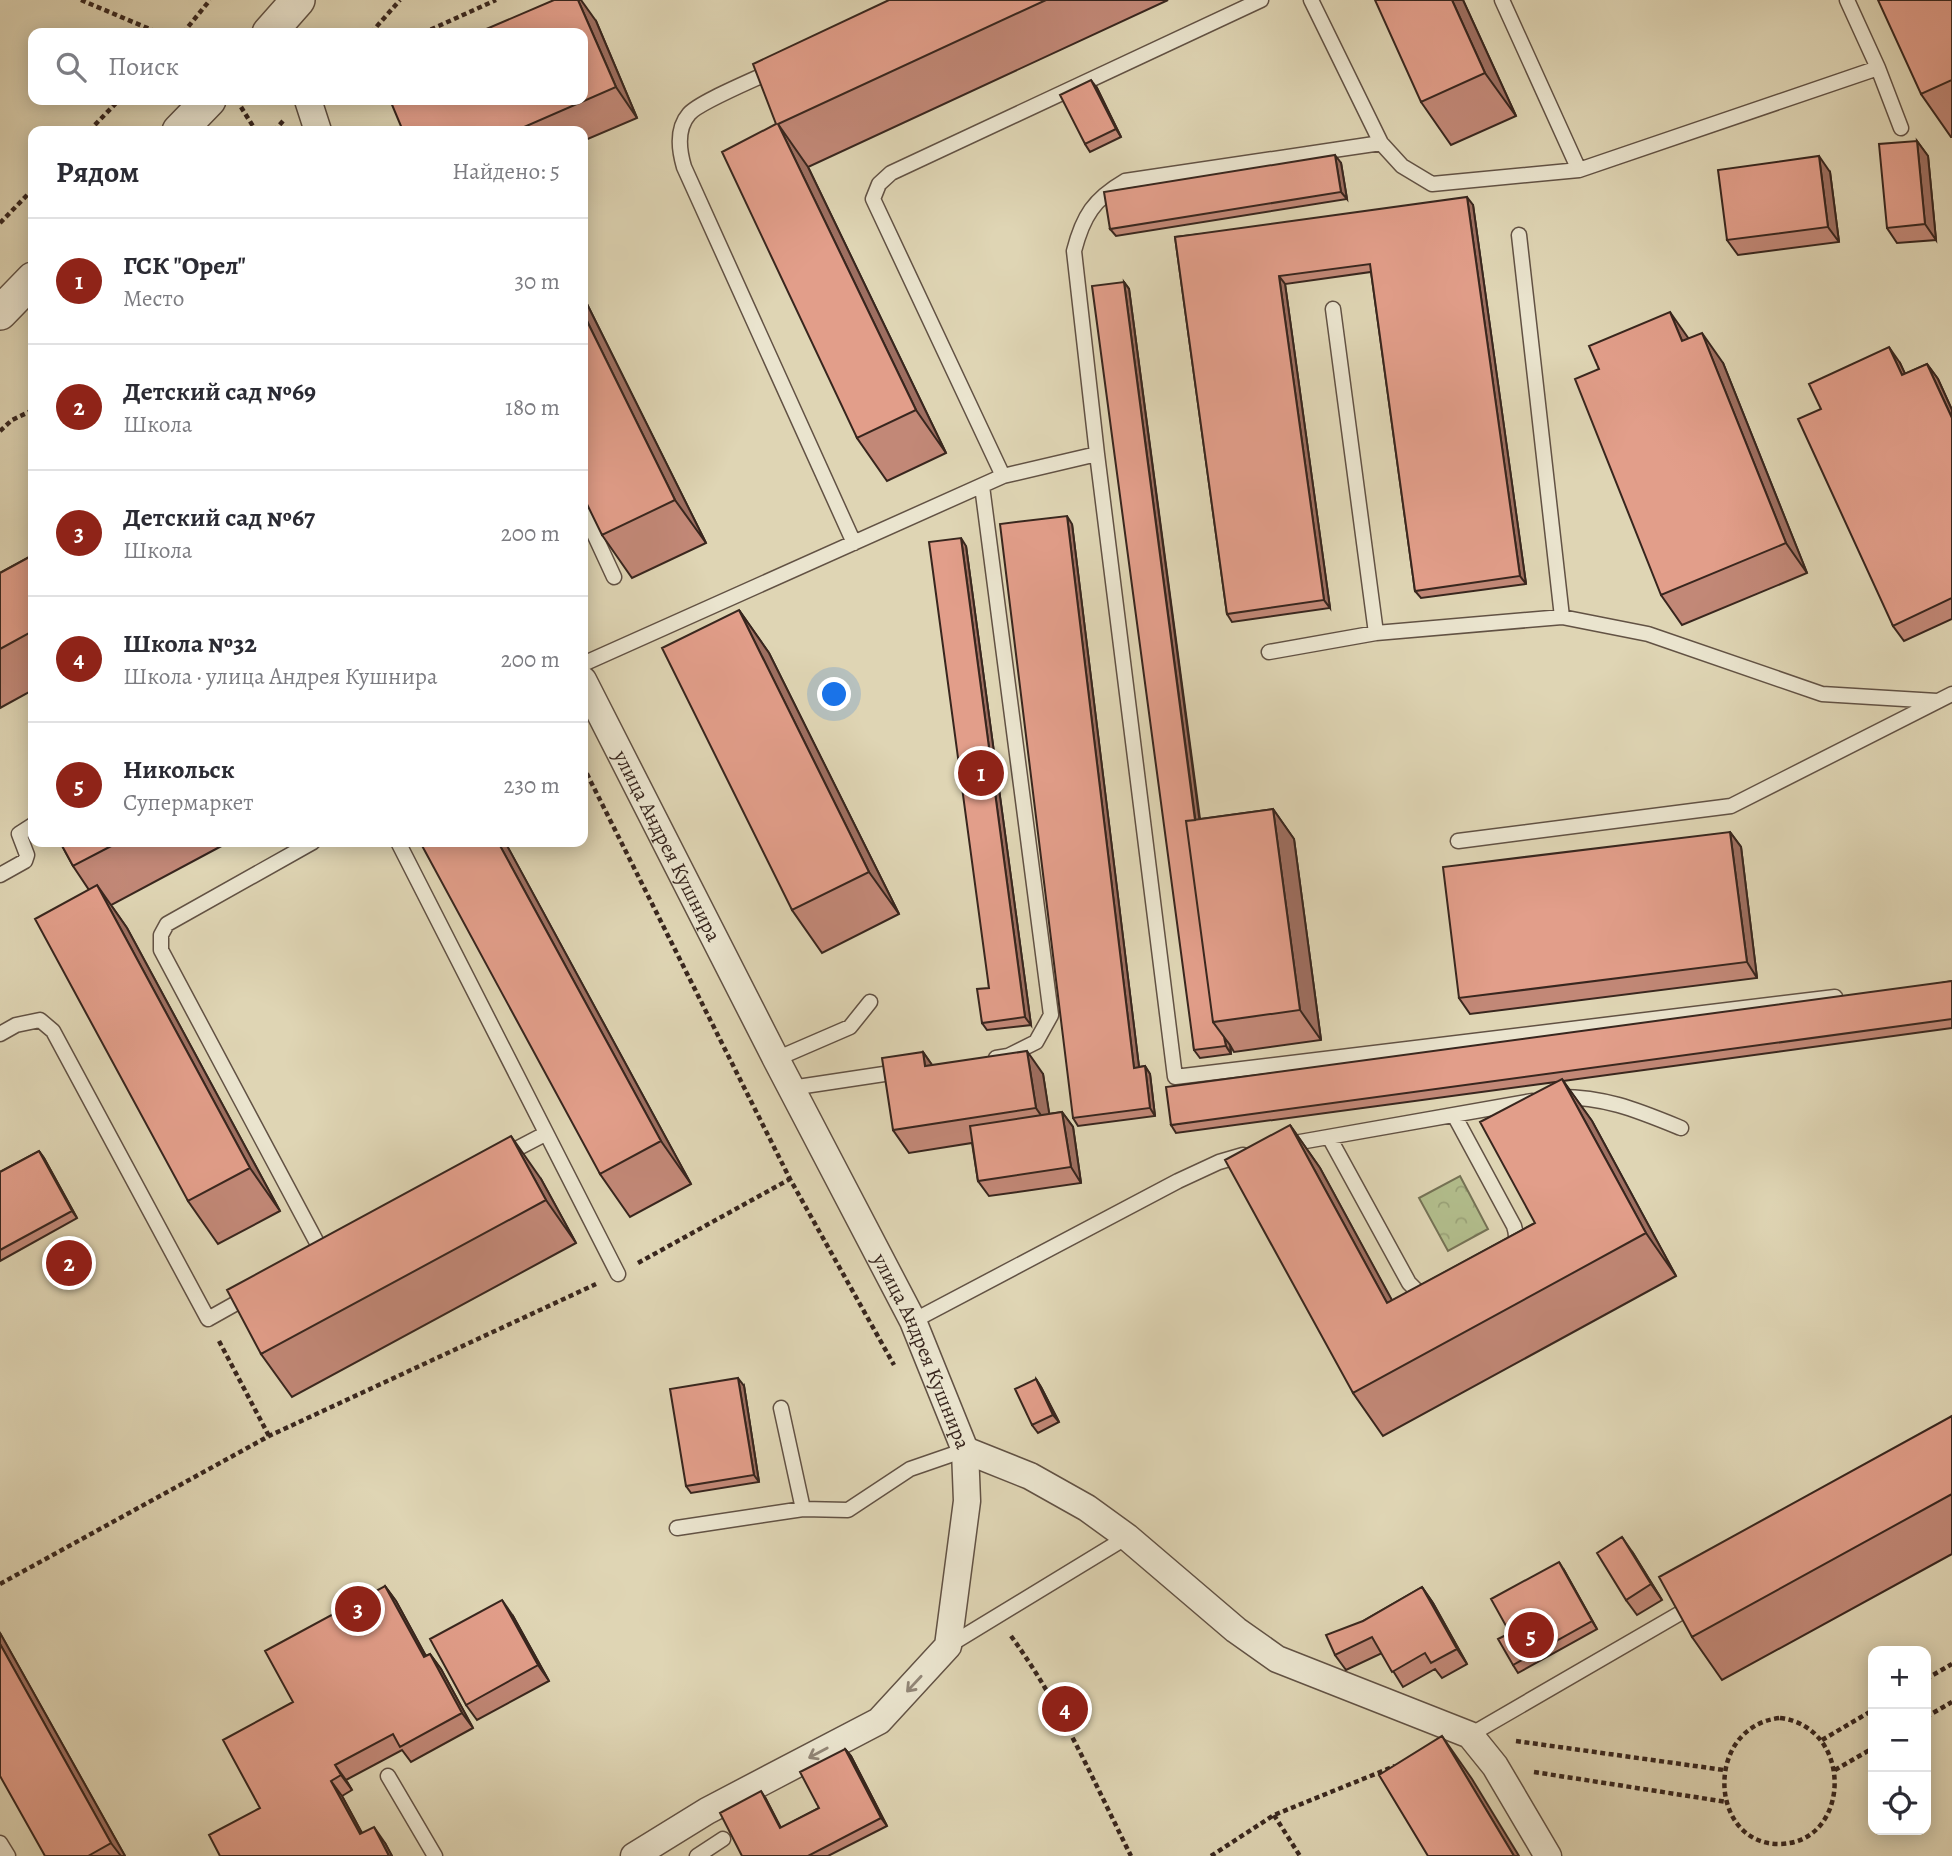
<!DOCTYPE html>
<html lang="ru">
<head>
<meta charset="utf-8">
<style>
  body { margin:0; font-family:Alegreya,serif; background:#f2f2f3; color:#2b2b33 }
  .controls { position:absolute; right:21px; bottom:21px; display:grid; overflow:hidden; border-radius:14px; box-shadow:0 4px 18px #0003 }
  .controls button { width:63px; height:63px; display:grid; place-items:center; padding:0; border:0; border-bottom:2px solid #e1e1e2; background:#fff; color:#2b2b33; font:35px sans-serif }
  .you { position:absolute; left:835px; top:695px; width:24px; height:24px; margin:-18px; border:5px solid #fff; border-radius:50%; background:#1a73e8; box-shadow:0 0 0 10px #1a73e833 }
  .badge { display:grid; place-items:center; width:46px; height:46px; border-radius:50%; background:#8f2418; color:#fff; font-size:23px; font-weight:700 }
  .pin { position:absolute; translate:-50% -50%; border:4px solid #fff; box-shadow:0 2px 7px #0006 }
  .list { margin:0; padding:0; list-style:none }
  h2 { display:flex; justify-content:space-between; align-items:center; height:91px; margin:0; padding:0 28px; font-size:30px }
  h2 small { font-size:23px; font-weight:400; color:#7c7c81 }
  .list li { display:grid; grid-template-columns:46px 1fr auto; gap:21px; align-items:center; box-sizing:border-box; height:126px; padding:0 28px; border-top:2px solid #e1e1e2 }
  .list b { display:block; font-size:26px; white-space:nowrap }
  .list p { margin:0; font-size:23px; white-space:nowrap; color:#7c7c81 }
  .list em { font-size:23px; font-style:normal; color:#7c7c81 }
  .icon { flex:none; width:38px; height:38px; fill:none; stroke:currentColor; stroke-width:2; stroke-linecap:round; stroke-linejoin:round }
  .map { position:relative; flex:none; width:1952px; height:1856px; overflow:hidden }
  .search { position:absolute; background:#fff; box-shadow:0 4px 18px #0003; left:28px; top:28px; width:560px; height:77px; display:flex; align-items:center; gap:18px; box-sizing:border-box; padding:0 24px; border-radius:14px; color:#7c7c81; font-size:26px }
  .panel { position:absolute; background:#fff; box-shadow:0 4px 18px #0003; left:28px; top:126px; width:560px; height:721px; border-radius:14px }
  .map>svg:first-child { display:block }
  .forest { fill:url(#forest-crowns); stroke:#757255; stroke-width:2 }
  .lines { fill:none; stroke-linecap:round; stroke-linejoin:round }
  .service-casing { stroke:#625244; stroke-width:17 }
  .minor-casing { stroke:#625244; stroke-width:29 }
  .tertiary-casing { stroke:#625244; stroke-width:36 }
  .path { stroke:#38261e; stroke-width:4.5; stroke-dasharray:5 3.5; stroke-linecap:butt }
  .service { stroke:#eae4ce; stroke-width:14 }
  .minor { stroke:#eae4ce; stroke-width:26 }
  .tertiary { stroke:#eae4ce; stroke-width:33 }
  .wall { fill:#c28877; stroke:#38261e; stroke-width:2 }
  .shaded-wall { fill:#9e6f61; stroke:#38261e; stroke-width:2 }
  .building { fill:#e29e8a; stroke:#38261e; stroke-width:2 }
  .oneway { stroke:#918576 }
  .labels { text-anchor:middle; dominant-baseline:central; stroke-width:6; stroke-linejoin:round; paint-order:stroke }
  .street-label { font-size:21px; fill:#38261e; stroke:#eae4ce }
</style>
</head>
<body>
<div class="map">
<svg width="1952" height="1856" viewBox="0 0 1952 1856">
  <defs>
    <pattern id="forest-crowns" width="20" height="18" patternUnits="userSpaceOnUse" patternTransform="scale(1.75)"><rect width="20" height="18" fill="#b2bd8c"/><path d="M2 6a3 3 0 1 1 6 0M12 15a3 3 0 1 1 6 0" fill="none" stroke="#9aa278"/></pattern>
  </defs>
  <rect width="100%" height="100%" fill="#dfd5b4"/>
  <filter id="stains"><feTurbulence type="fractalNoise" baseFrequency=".00286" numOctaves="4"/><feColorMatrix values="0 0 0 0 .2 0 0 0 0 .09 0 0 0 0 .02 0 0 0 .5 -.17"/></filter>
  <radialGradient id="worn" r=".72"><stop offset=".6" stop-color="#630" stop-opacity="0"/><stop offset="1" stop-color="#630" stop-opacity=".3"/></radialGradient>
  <path class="forest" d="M1460 1176 1488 1229 1448 1251 1419 1198Z"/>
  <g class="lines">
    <defs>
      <path id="service" d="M1311 0 1381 143 1402 166 1432 184 1579 170 1878 68
        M1502 0 1579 170
        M1847 0 1878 68 1901 128
        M774 70C756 79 699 102 689 114 676 129 679 150 684 167L854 543
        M1381 143 1125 181C1094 199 1083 216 1074 251L1097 454 1175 1077 1835 997
        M1519 235 1562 617
        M1333 309 1376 633
        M1003 476 1097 454
        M982 486 1051 1015 1036 1042 1008 1056 996 1058
        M583 510 614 577
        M1269 652 1376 633 1562 617 1648 634 1822 694 1937 701
        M583 664 1003 476 873 199 879 184 891 173 1261 0
        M1458 841 1731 806 1952 694
        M313 842 167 924 161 935V950L323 1254
        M398 842 618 1274
        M0 875 25 861 27 855 19 834 33 825
        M0 1034 16 1025 40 1020 53 1031 208 1319 249 1296
        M776 1059 850 1027 870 1002
        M791 1088 904 1071
        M1555 1097C1604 1096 1637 1110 1681 1128
        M1454 1115 1514 1226C1517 1235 1517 1242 1512 1251
        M1329 1137 1409 1283 1416 1290 1430 1293
        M1283 1145 1532 1101
        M503 1156 545 1134
        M913 1321 1178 1181 1219 1162 1243 1155
        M781 1408 803 1509
        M677 1528 803 1509 848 1510 910 1469 965 1450
        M948 1646 1127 1537
        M1470 1735 1696 1604
        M388 1776 435 1856
        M0 1843 8 1856
        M697 1856 723 1839"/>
      <g id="minor">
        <path d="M308 100 318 131"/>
        <path id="s1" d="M583 680 776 1059 913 1321 965 1450 967 1501 948 1646 879 1721 707 1811 634 1856"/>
        <path d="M965 1450 1030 1476 1087 1508 1127 1537 1236 1630 1277 1659 1470 1735 1495 1766 1548 1856"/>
      </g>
      <path id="tertiary" d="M269 33 298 0
        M179 131 209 100
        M0 313 33 279"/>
    </defs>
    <use href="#service" class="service-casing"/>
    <use href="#minor" class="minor-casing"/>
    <use href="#tertiary" class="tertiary-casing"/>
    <path class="path" d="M81 0 159 33
      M183 33 210 0
      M371 33 400 0
      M423 33 496 0
      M241 107 256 131
      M89 131 119 100
      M274 131 283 121
      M0 223 33 189
      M0 431 12 420 33 410
      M583 766 790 1179 894 1365
      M638 1263 790 1179
      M219 1341 269 1436
      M0 1584 269 1436 596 1284
      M1011 1636C1060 1703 1094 1782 1131 1856
      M1926 1679 1952 1664
      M1926 1717 1952 1702
      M1780 1718C1855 1727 1851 1844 1779 1844 1708 1844 1704 1726 1780 1718Z
      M1822 1740 1873 1710
      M1516 1741 1724 1770
      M1835 1770 1873 1748
      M1534 1772 1727 1802
      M1274 1815 1300 1856
      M1211 1856 1274 1815 1395 1766"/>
    <use href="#service" class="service"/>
    <use href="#minor" class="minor"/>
    <use href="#tertiary" class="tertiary"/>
  </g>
  <path class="wall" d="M889 0H1168L808 167 946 453 887 481 857 438 776 124Z
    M1463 0 1516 116 1451 145 1421 102Z
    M1952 0V137H1951L1921 94Z
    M596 21 637 118 583 141V131H403Z
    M1097 88 1121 137 1090 152 1085 144Z
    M1917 141 1928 156 1936 240 1897 243 1887 228Z
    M1341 163 1347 199 1116 236 1110 229Z
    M1830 172 1839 242 1738 255 1727 240Z
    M1473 205 1526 584 1421 598 1415 591 1371 272 1285 284 1330 608 1232 622 1227 614 1175 237Z
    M1124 282 1129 289 1200 819 1273 809 1294 839 1321 1040 1234 1052 1230 1045 1231 1054 1200 1058 1194 1050Z
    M583 296 706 543 632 578 602 535Z
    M1688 339 1723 363 1807 573 1682 625 1661 595Z
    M1900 363 1905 374 1927 364 1938 379 1952 410V619L1904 641 1893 626 1821 409Z
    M1072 524 1139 1067 1145 1066 1150 1074 1155 1116 1078 1126 1073 1118Z
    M966 546 1031 1025 987 1030 982 1023 989 988Z
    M33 555V690L0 708V573Z
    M739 610 769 653 899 914 822 953 792 910Z
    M1730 832 1741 847 1757 978 1470 1014 1459 998Z
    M60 842H229L111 905 127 928 280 1211 218 1244 188 1201 89 890 73 866Z
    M505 842 691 1184 630 1217 600 1174Z
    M1952 981V1028L1563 1081 1592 1121 1676 1276 1383 1436 1353 1393 1290 1125 1320 1168 1392 1301 1535 1223 1556 1082 1176 1133 1171 1125Z
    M923 1052 932 1065 1043 1074 1049 1114 1062 1112 1073 1127 1081 1183 989 1196 978 1181 972 1143 909 1153 893 1130Z
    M39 1151 44 1158 77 1218 0 1261V1172Z
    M541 1179 576 1243 292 1397 261 1354Z
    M1036 1379 1041 1387 1059 1422 1038 1433 1032 1425Z
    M744 1386 759 1482 691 1493 686 1486Z
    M1952 1416V1554L1722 1680 1692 1637Z
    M1633 1553 1662 1600 1637 1615 1626 1600Z
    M1564 1570 1597 1629 1518 1673 1513 1665 1510 1633Z
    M385 1586 396 1601 426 1656 430 1654 441 1669 473 1728 411 1762 402 1750 346 1780 352 1790 342 1796 362 1833 385 1843 392 1856H220L260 1808 293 1702Z
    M1422 1587 1433 1603 1467 1664 1442 1678 1435 1669 1403 1687 1382 1653 1346 1670 1335 1655 1363 1621Z
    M513 1616 549 1681 477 1720 466 1705Z
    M0 1633 125 1856H45Z
    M845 1749 851 1756 887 1826 828 1856H742L766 1799 781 1828 819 1808Z"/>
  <path class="shaded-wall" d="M578 0H581L596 21 637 118 616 87Z
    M1452 0H1463L1516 116 1485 73Z
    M1091 80 1097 88 1121 137 1116 129Z
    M778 124 808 167 946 453 916 410Z
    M1917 141 1928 156 1936 240 1925 224Z
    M1335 155 1341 163 1347 199 1341 192Z
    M1819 156 1830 172 1839 242 1828 227Z
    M1467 197 1473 205 1526 584 1520 576Z
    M1279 276 1285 284 1330 608 1324 600Z
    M1124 282 1129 289 1226 1020H1222Z
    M583 296 706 543 675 500 583 313Z
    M1670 312 1691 342 1682 341Z
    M1702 333 1723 363 1807 573 1786 543Z
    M1889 347 1900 363 1913 391 1902 375Z
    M1927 364 1938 379 1952 410V418Z
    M1067 516 1072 524 1140 1075 1134 1068Z
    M961 538 966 546 1031 1025 1025 1017Z
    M739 610 769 653 899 914 869 872Z
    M1273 809 1294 839 1321 1040 1300 1010Z
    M1730 832 1741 847 1757 978 1747 962Z
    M498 842H505L691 1184 661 1141Z
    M97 885 127 928 280 1211 250 1168Z
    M1224 1037 1230 1045 1231 1054 1226 1046Z
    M1027 1051 1043 1074 1052 1131 1036 1108Z
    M923 1052 939 1075 925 1066Z
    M1145 1066 1150 1074 1155 1116 1150 1108Z
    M1562 1079 1592 1121 1676 1276 1646 1233Z
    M1062 1112 1073 1127 1081 1183 1071 1167Z
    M1290 1125 1320 1168 1417 1346 1387 1303Z
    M511 1136 541 1179 576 1243 546 1200Z
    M39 1151 44 1158 77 1218 72 1211Z
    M738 1378 744 1386 759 1482 754 1475Z
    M1036 1379 1041 1387 1059 1422 1053 1415Z
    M1622 1537 1633 1553 1662 1600 1651 1584Z
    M1559 1562 1564 1570 1597 1629 1592 1621Z
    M385 1586 396 1601 435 1673 424 1657Z
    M1422 1587 1433 1603 1467 1664 1457 1649Z
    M502 1600 513 1616 549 1681 538 1665Z
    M0 1633 125 1856H121L111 1843 0 1644Z
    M430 1654 441 1669 473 1728 462 1713Z
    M1442 1736 1472 1779 1519 1856H1514Z
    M845 1749 851 1756 887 1826 881 1818Z
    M335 1765 346 1780 352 1790 341 1775Z
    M331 1781 342 1796 371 1850 360 1834Z
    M761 1791 766 1799 785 1836 780 1828Z
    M374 1827 385 1843 392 1856H389Z"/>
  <path class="building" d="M554 0H578L616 87 515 131H403L390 100H583V33H477Z
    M889 0H1046L778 124 916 410 857 438 722 152 776 124 753 64Z
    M1375 0H1452L1485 73 1421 102Z
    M1878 0H1952V80L1921 94Z
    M1091 80 1116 129 1085 144 1060 95Z
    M1917 141 1925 224 1887 228 1879 144Z
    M1335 155 1341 192 1110 229 1104 192Z
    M1819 156 1828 227 1727 240 1718 170Z
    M1467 197 1520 576 1415 591 1370 264 1279 276 1324 600 1227 614 1175 237Z
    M1124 282 1195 820 1186 821 1213 1022 1224 1037 1226 1046 1194 1050 1092 286Z
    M1670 312 1682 341 1702 333 1786 543 1661 595 1575 379 1599 369 1589 346Z
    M583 313 675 500 602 535 583 496Z
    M1889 347 1902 375 1927 364 1952 418V598L1893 626 1798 419 1821 409 1809 384Z
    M1067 516 1134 1068 1145 1066 1150 1108 1073 1118 1000 524Z
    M961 538 1025 1017 982 1023 977 989 989 988 929 542Z
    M33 555V631L0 649V573Z
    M739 610 869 872 792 910 662 648Z
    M1273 809 1300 1010 1213 1022 1186 821Z
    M1730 832 1747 962 1459 998 1443 867Z
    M60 842H119L73 866Z
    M420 842H498L661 1141 600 1174Z
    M97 885 250 1168 188 1201 35 919Z
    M1952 981V1019L1171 1125 1166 1087Z
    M1027 1051 1036 1108 893 1130 882 1058 923 1052 925 1066Z
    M1562 1079 1646 1233 1353 1393 1225 1160 1290 1125 1387 1303 1535 1223 1480 1122Z
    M1062 1112 1071 1167 978 1181 970 1126Z
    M511 1136 546 1200 261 1354 227 1290Z
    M39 1151 72 1211 0 1250V1172Z
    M738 1378 754 1475 686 1486 670 1389Z
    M1036 1379 1053 1415 1032 1425 1015 1389Z
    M1952 1416V1494L1692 1637 1659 1577Z
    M1622 1537 1651 1584 1626 1600 1597 1553Z
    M1559 1562 1592 1621 1513 1665 1498 1639 1510 1633 1491 1599Z
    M385 1586 424 1657 430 1654 462 1713 400 1747 393 1734 335 1765 341 1775 331 1781 360 1834 374 1827 389 1856H220L209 1835 260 1808 223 1740 293 1702 265 1651Z
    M1422 1587 1457 1649 1431 1663 1425 1653 1392 1672 1372 1637 1335 1655 1326 1635 1363 1621Z
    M502 1600 538 1665 466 1705 430 1639Z
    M0 1644 111 1843 88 1856H45L0 1776Z
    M1442 1736 1514 1856H1428L1379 1775Z
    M845 1749 881 1818 808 1856H742L720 1813 761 1791 780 1828 819 1808 800 1772Z"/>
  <defs><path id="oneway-shaft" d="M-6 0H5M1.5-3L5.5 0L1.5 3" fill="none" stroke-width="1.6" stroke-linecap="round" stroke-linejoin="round" transform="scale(1.75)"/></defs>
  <g class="oneway">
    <use href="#oneway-shaft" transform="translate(914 1684) rotate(133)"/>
    <use href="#oneway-shaft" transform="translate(818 1753) rotate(152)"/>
  </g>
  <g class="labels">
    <g class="street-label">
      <text stroke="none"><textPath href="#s1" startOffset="186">улица Андрея Кушнира</textPath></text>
      <text stroke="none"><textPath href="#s1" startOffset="752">улица Андрея Кушнира</textPath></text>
    </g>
  </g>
  <rect width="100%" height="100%" filter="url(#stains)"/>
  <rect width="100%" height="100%" fill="url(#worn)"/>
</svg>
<div class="controls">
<button>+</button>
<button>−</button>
<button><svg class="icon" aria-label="locate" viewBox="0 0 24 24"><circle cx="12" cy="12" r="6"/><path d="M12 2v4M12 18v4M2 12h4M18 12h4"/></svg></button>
</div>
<div class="you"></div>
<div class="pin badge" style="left:981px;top:773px">1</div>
<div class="pin badge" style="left:69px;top:1263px">2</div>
<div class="pin badge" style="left:358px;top:1609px">3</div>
<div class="pin badge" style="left:1065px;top:1709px">4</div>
<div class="pin badge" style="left:1531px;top:1635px">5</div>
<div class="search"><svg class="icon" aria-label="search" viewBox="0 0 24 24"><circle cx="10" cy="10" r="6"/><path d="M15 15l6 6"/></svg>Поиск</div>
<section class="panel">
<h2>Рядом<small>Найдено: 5</small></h2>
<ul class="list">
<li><span class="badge">1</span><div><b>ГСК &quot;Орел&quot;</b><p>Место</p></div><em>30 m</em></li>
<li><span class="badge">2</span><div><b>Детский сад №69</b><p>Школа</p></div><em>180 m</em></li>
<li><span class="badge">3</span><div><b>Детский сад №67</b><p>Школа</p></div><em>200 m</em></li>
<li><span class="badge">4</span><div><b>Школа №32</b><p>Школа · улица Андрея Кушнира</p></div><em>200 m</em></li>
<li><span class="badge">5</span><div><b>Никольск</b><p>Супермаркет</p></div><em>230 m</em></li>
</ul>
</section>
</div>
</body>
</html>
